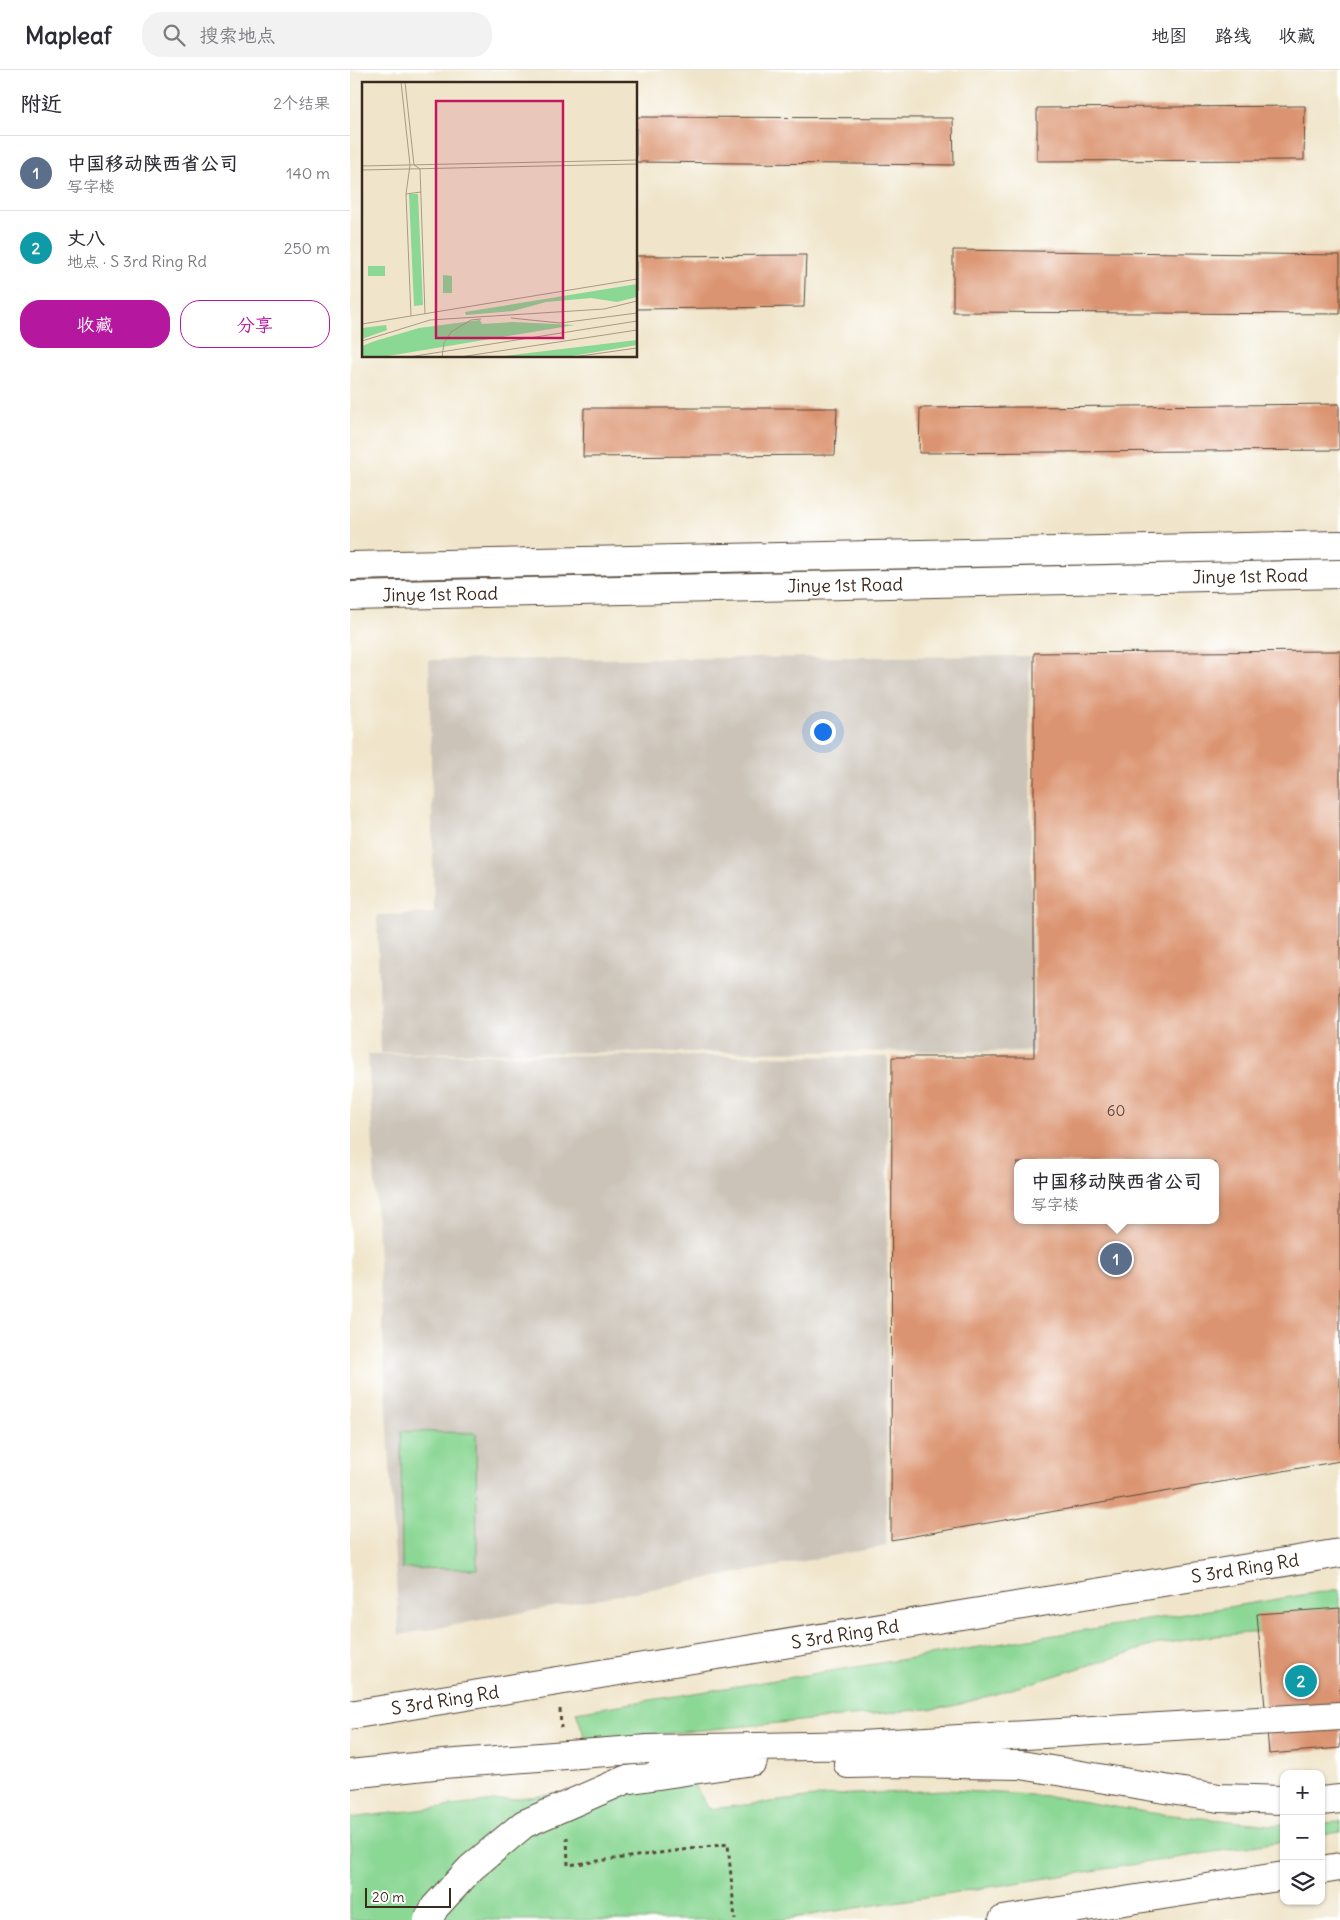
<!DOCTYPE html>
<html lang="zh">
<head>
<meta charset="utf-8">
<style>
  body { margin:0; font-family:Delius,"LXGW WenKai TC",sans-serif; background:#f2f2f3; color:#2b2b33 }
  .controls { position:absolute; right:15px; bottom:15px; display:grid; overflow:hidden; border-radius:10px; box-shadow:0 1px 4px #0004 }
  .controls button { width:45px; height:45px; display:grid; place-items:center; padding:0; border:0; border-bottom:1px solid #e1e1e2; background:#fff; color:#2b2b33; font:25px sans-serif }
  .scale { position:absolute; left:15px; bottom:12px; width:86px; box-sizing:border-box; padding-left:5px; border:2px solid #3b2a1e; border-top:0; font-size:14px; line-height:18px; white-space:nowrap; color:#3b2a1e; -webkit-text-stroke:4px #fff; paint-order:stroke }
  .you { position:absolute; left:472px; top:661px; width:18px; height:18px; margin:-12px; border:4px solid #fff; border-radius:50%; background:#1a73e8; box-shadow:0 0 0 8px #1a73e833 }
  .badge { display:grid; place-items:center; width:32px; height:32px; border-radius:50%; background:#b5179e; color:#fff; font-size:16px; font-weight:700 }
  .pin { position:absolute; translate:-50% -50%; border:2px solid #fff; box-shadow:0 1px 5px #0006 }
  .popup { position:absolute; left:664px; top:1089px; width:205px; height:65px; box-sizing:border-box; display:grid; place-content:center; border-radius:10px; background:#fff; filter:drop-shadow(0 1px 4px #0005); font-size:16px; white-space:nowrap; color:#7c7c81 }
  .popup b { font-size:19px; color:#2b2b33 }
  .popup::after { content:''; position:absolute; left:50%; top:100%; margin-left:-10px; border:10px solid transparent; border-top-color:#fff }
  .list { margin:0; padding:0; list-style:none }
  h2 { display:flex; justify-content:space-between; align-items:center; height:65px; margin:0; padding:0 20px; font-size:21px }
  h2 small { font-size:16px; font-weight:400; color:#7c7c81 }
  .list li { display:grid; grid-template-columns:32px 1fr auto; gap:15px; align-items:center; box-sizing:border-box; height:75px; padding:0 20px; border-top:1px solid #e1e1e2 }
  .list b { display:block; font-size:19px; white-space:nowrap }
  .list p { margin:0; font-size:16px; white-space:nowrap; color:#7c7c81 }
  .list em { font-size:16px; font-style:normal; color:#7c7c81 }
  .actions { display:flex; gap:10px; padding:15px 20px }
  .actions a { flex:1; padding:11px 0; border:1px solid #b5179e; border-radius:20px; text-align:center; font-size:18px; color:#b5179e }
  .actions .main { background:#b5179e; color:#fff }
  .icon { flex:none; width:28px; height:28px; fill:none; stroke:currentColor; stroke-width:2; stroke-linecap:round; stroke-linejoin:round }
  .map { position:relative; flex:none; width:990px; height:1850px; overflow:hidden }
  header { display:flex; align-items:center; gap:30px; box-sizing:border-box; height:70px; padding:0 25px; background:#fff; border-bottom:1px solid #e1e1e2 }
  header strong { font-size:24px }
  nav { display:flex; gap:28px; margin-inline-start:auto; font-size:18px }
  .search { width:350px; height:45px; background:#f2f2f3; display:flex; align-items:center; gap:12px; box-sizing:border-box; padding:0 18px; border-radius:20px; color:#7c7c81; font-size:19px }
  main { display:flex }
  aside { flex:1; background:#fff }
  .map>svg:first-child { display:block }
  .industrial { fill:#cbc3b8 }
  .green { fill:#8bd794; stroke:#638059 }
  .building { fill:#db9471; fill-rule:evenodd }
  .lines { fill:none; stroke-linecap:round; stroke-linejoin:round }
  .secondary-casing { stroke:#564638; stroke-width:30 }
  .highway-casing { stroke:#564638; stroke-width:30 }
  .path { stroke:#564638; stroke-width:3; stroke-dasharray:4 4; stroke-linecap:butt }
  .secondary { stroke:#fff; stroke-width:28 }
  .highway { stroke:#fff; stroke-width:28 }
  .highway-bridge-casing { stroke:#564638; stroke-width:30; stroke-linecap:butt }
  .highway-bridge { stroke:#fff; stroke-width:28 }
  .labels { text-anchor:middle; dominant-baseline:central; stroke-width:4; stroke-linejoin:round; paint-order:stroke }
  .number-label { font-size:15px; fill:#634433 }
  .street-label { font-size:18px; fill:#3b2a1e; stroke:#fff }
  .inset-road { fill:none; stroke:#a89a85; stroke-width:1 }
  .view { fill:#c2185b; fill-opacity:0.15; stroke:#c2185b; stroke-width:2.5 }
  .inset-edge { fill:none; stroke:#3b2a1e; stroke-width:2.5 }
</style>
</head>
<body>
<header>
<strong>Mapleaf</strong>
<div class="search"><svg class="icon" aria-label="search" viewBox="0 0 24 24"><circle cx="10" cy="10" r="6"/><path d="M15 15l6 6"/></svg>搜索地点</div>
<nav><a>地图</a><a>路线</a><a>收藏</a></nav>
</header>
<main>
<aside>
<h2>附近<small>2个结果</small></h2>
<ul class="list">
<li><span class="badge" style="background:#5c6f8a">1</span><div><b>中国移动陕西省公司</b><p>写字楼</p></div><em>140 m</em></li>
<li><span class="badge" style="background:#0f9aa8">2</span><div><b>丈八</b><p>地点 · S 3rd Ring Rd</p></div><em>250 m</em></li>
</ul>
<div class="actions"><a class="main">收藏</a><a>分享</a></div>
</aside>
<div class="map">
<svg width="990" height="1850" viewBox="0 0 990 1850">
  <rect width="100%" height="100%" fill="#fff"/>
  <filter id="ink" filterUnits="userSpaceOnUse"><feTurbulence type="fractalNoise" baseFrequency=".02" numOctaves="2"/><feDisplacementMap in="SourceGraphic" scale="10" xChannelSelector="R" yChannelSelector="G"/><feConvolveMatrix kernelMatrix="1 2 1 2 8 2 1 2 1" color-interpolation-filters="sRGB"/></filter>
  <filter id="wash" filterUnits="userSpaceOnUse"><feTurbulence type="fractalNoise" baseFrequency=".0096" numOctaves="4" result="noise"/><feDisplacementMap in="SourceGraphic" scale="20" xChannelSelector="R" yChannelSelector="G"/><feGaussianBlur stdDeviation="1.12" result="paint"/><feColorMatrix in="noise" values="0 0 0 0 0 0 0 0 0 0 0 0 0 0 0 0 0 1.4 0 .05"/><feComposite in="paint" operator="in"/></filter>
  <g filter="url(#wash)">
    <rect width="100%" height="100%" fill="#f0e5ca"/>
    <path class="industrial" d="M679 586 683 981 31 983 27 845 84 843 79 590Z
      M18 984 538 987 536 1476 49 1565Z"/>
    <path class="green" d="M51 1361 126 1363 127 1499 52 1498Z
      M990 1519V1555L854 1567 805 1575 642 1625 599 1637 236 1671 226 1642Z
      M340 1708 359 1739 483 1725 596 1720 699 1726 802 1743 922 1755 934 1754V1771L429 1850H0V1748Z
      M990 1752V1762L971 1765V1753Z"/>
    <g id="blocks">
      <path class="building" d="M955 36 954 90 687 91V38Z
        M286 47 603 48 604 95 286 92Z
        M603 180 990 185V244L603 242Z
        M456 185 454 237 286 239V186Z
        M989 334V380L569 383 570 338Z
        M234 338H487L485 385 233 387Z
        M990 581V1391L541 1470 542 987H684V583ZM667 1093H865V1150H667Z
        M990 1538V1678L919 1684 907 1544Z"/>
    </g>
  </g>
  <g filter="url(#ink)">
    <use href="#blocks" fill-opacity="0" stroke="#564638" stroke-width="1"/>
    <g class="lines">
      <defs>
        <path id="secondary" d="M0 496 990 475
          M0 526 990 504"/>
        <path id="highway" d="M0 1645 990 1483
          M298 1679 511 1675 990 1646
          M498 1694 547 1693 671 1695 869 1728 934 1730
          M275 1710 403 1691
          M971 1731 990 1729
          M971 1800 990 1797
          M653 1850 934 1806"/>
      </defs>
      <use href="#secondary" class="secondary-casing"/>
      <use href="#highway" class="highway-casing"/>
      <path class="path" d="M210 1639 211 1658
        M217 1767 218 1795 378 1774 385 1850"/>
      <use href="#secondary" class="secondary"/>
      <use href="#highway" class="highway"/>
      <defs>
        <path id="highway-bridge" d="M0 1704 93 1694 298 1679
          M78 1850 85 1837 121 1798 174 1754 275 1710"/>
      </defs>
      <use href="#highway-bridge" class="highway-bridge-casing"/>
      <use href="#highway-bridge" class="highway-bridge"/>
    </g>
  </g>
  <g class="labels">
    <g class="number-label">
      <text x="766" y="1040">60</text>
    </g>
    <g class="street-label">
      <text transform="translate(900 506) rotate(-1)">Jinye 1st Road</text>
      <text transform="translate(495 515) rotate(-1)">Jinye 1st Road</text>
      <text transform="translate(90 524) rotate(-1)">Jinye 1st Road</text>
      <text transform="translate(895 1498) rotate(-9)">S 3rd Ring Rd</text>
      <text transform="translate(495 1564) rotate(-9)">S 3rd Ring Rd</text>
      <text transform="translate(95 1630) rotate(-9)">S 3rd Ring Rd</text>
    </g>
  </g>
  <g transform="translate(12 12)">
    <rect width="275" height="275" fill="#f0e5ca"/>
    <path d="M47 112H56L61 223 52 224ZM6 184H23V194H6ZM81 193 90 194V211H81ZM275 202V215L255 220 229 216 184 220 151 229 104 233 103 230ZM118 238 120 242 150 240 213 243 20 275H0V264L13 259 57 246ZM24 243 25 248 0 257V246ZM275 258V263L205 275H134Z" fill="#8bd794"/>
    <path class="inset-road" d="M39 0 48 83 44 112 49 234M43 0 52 83 58 87 63 232M0 84 275 78M0 88 275 82M44 112 59 110M149 236 198 241 275 231M0 242 275 197M0 259 68 238 242 227 275 219M47 275 275 239M80 275 82 261 89 250 109 238 119 237M98 275 275 248M211 275 275 266"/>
    <path class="view" d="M74 19H201V256H74Z"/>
    <rect width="275" height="275" class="inset-edge"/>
  </g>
</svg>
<div class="controls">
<button>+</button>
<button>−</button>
<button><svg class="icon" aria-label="layers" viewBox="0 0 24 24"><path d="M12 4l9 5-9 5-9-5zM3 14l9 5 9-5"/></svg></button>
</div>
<div class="scale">20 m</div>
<div class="you"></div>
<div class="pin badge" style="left:766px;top:1189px;background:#5c6f8a">1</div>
<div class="popup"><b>中国移动陕西省公司</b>写字楼</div>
<div class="pin badge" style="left:951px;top:1611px;background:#0f9aa8">2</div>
</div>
</main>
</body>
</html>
